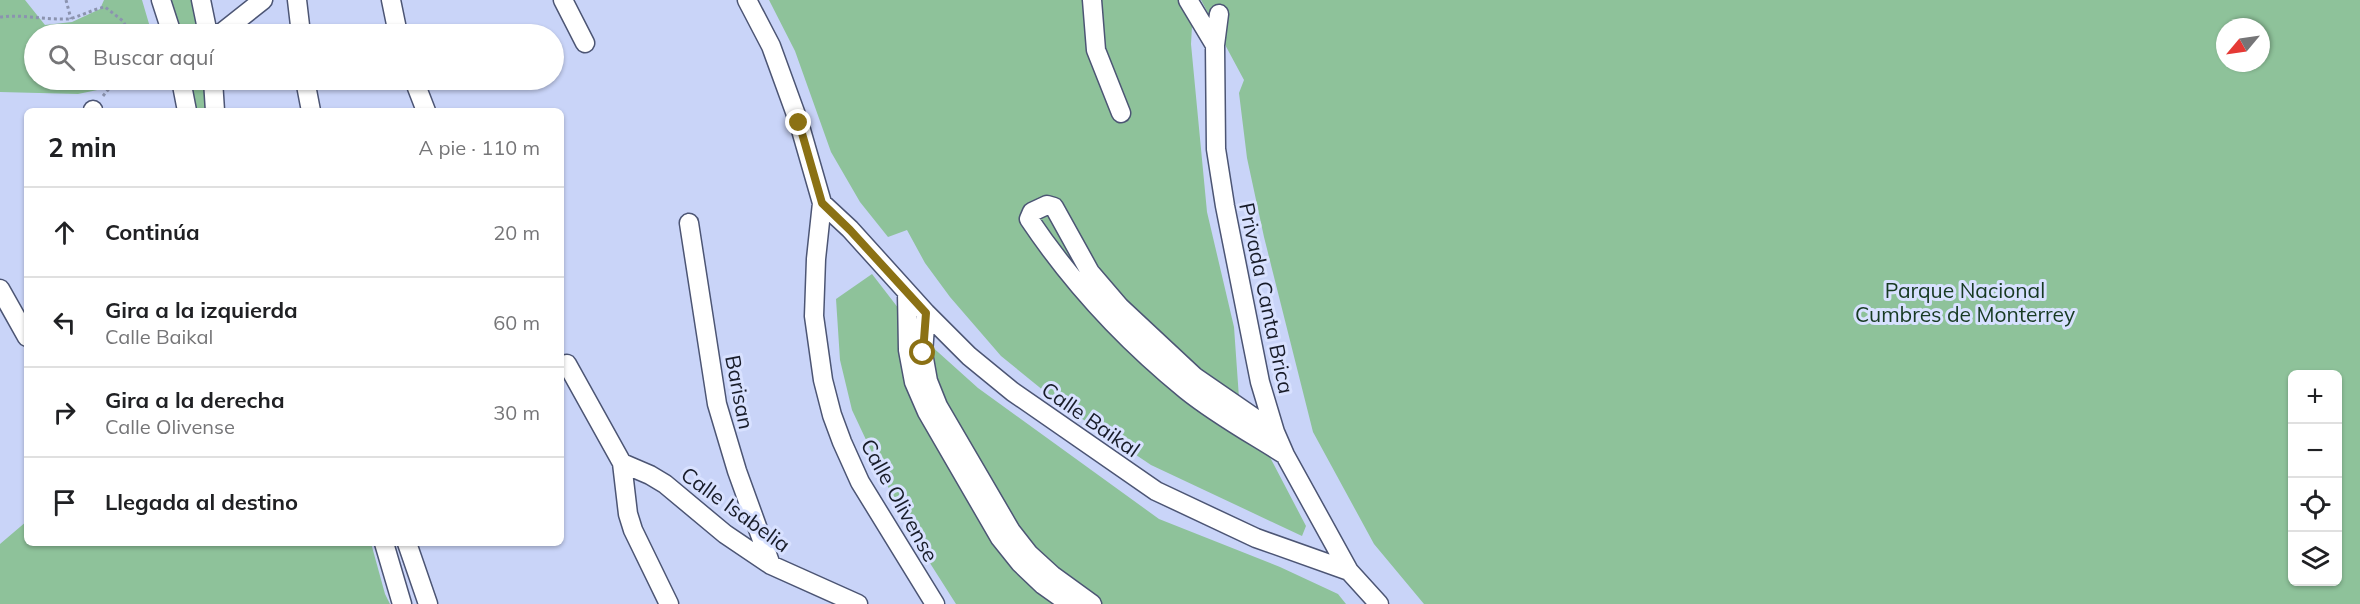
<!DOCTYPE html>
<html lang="es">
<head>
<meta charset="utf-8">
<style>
  body { margin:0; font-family:Mulish,sans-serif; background:#f6f6f6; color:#202124 }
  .controls { position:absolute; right:18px; bottom:18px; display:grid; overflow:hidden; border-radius:9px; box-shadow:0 2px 4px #0004 }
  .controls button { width:54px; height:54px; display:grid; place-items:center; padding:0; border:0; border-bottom:2px solid #e0e0e0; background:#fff; color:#202124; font:30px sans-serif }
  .compass { position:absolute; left:2216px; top:18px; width:54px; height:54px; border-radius:50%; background:#fff; box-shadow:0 2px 4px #0004; rotate:241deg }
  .stop { position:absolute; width:18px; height:18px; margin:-14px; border:4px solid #8b7114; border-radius:50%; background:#fff }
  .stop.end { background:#8b7114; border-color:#fff; box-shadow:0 2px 6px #0008 }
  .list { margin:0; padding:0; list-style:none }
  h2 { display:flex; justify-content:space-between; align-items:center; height:78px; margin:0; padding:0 24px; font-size:26px }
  h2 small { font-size:20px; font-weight:400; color:#757577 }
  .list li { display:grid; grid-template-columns:39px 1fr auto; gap:18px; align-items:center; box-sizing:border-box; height:90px; padding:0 24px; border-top:2px solid #e0e0e0 }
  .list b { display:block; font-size:22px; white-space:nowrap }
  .list p { margin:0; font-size:20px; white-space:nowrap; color:#757577 }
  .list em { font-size:20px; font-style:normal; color:#757577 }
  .icon { flex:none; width:33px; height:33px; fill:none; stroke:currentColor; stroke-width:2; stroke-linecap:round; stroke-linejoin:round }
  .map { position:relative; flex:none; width:2360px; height:604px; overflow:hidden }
  .search { position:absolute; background:#fff; box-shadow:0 2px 4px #0004; left:24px; top:24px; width:540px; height:66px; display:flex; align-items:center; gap:15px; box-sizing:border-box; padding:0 21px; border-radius:33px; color:#757577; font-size:22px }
  .panel { position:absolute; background:#fff; box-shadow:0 2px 4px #0004; left:24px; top:108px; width:540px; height:438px; border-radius:9px }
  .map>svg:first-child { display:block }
  .green { fill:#8ec29a; fill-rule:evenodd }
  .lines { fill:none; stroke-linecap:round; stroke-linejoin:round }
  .minor-casing { stroke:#4c5574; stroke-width:21 }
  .path { stroke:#8b93af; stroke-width:3; stroke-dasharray:3 3; stroke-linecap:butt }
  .minor { stroke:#fff; stroke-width:18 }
  .route { stroke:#8b7114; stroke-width:8 }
  .labels { text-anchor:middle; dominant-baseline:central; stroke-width:6; stroke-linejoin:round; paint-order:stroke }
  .park-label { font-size:21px; fill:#173a22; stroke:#d8e1ff }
  .street-label { font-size:21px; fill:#181c29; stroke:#d8e1ff }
</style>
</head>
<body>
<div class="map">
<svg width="2360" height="604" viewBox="0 0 2360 604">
  <rect width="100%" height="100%" fill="#c9d4f8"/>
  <path class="green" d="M0 0H25L45 25 72 22 100 9 104 0H142L152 34H34V80H146L78 94 0 92Z
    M171 0H191L199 34H180Z
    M769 0H1189L1193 8 1191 44 1207 212 1234 327 1239 398 1306 526 1302 536 1151 465 1060 404 1001 356 950 297 925 263 907 230 888 237 860 202 831 152 795 51Z
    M1201 0H2360V604H1424L1374 544 1313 432 1264 237 1247 158 1239 93 1244 80ZM2225 27H2261V63H2225ZM2292 374H2338V582H2292Z
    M189 80H204L209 111H194Z
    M872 274 919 335 978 388 1159 519 1280 567 1338 594 1346 604H956L907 527 852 410 840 360 836 299Z
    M27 521V543H371L385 594 390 604H0V544Z"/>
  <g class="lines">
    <defs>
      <path id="minor" d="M161 0 172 34
        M201 0 208 34
        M297 0 301 34
        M391 0 398 34
        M563 0 585 43
        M747 0 771 46 799 123 822 203 816 259 814 316 823 380 832 415 842 442 860 482 935 604
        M1092 0 1096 50 1121 113
        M1188 0 1215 45
        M1219 14 1215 45 1216 149 1225 206 1260 382 1275 432 1285 455 1349 571
        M220 34 263 0
        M181 80 187 111
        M213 80 215 111
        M305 80 311 111
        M414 80 426 111
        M93 110V111
        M822 203 850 229 926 313 969 356 1013 392 1156 491 1256 538 1349 571 1379 604
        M689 223 717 404 737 471 771 565
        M0 289 27 337
        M907 292 908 350 914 382 927 412 1000 538 1020 563 1043 585 1070 604
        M926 313 923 353 928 381 938 406 1011 531 1029 554 1052 575 1092 604
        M567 364 622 463 628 514 633 530 669 604
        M1275 432 1195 377 1120 307 1090 272 1054 207 1047 205 1032 212 1029 219C1072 283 1127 342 1186 390 1217 415 1252 434 1285 455
        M622 463 650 475 665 484 725 534 771 565 858 604
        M384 543 402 604
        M407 543 428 604"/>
    </defs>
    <use href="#minor" class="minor-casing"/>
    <path class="path" d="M66 0 71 19
      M0 17C23 14 45 20 68 19 77 18 93 9 105 7L123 21 130 34
      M103 96 116 80"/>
    <use href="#minor" class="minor"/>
  </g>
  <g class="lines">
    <path class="route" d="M799 123 822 203 850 230 926 313 923 353"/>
  </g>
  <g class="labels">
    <g class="park-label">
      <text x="1965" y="290">Parque Nacional<tspan x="1965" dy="24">Cumbres de Monterrey</tspan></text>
    </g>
    <g class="street-label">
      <text transform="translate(1267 298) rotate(78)">Privada Canta Brica</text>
      <text transform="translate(740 392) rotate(79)">Barisan</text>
      <text transform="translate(1091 419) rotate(35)">Calle Baikal</text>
      <text transform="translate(900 500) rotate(61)">Calle Olivense</text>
      <text transform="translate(736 509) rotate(36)">Calle Isabelia</text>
    </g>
  </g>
</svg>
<div class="controls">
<button>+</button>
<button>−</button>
<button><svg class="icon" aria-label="locate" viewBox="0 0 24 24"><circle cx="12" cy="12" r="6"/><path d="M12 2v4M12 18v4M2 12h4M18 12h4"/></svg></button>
<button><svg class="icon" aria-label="layers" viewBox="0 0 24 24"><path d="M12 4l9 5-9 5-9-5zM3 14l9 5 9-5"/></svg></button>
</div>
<svg class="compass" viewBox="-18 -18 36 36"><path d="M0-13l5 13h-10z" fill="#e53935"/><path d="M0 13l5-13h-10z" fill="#757577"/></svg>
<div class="stop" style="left:923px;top:353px"></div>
<div class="stop end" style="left:799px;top:123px"></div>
<div class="search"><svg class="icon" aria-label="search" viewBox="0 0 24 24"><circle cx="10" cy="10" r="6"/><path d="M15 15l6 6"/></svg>Buscar aquí</div>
<section class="panel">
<h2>2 min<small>A pie · 110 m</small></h2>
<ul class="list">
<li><svg class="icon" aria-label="ahead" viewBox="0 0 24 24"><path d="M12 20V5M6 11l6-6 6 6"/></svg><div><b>Continúa</b></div><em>20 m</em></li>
<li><svg class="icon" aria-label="left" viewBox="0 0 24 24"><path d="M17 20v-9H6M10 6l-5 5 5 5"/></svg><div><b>Gira a la izquierda</b><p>Calle Baikal</p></div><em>60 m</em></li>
<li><svg class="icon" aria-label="right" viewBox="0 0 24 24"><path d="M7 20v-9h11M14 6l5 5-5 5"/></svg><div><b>Gira a la derecha</b><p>Calle Olivense</p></div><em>30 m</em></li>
<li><svg class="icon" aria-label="arrive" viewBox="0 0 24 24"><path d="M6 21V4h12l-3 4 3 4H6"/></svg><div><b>Llegada al destino</b></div></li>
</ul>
</section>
</div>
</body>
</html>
